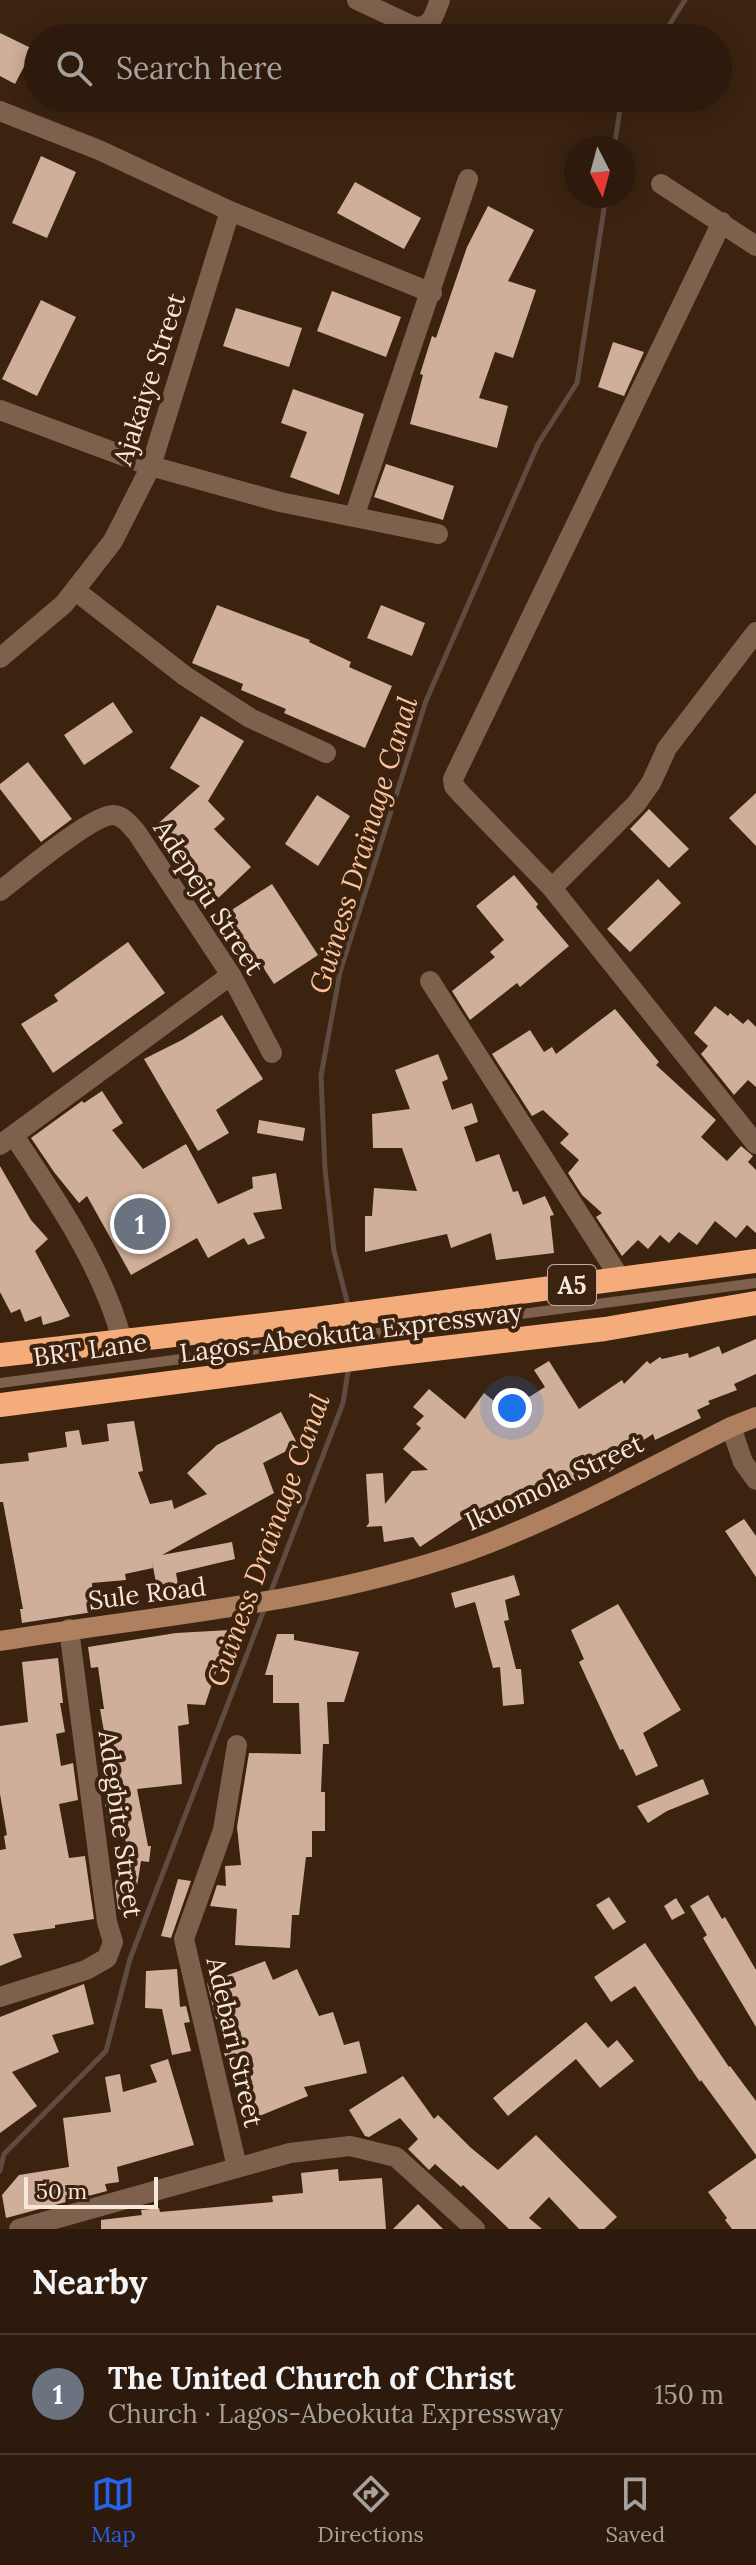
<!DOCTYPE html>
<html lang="en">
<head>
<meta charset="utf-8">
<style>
  body { margin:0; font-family:Lora,serif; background:#352315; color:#f1f3f6 }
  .compass { position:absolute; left:564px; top:136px; width:72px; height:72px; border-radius:50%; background:#2d1a0c; box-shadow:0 4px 20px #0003; rotate:174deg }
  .scale { position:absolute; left:24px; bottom:20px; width:134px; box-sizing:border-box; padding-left:8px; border:4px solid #f7e6da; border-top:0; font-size:22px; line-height:28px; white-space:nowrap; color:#f7e6da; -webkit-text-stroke:6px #3c2310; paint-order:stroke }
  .you { position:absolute; left:512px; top:1408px; width:28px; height:28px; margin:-20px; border:6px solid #fff; border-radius:50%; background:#1a73e8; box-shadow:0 0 0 12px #1a73e833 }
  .badge { display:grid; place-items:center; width:52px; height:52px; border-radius:50%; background:#2563eb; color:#fff; font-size:26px; font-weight:700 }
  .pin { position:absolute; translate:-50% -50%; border:4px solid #fff; box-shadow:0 2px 8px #0006 }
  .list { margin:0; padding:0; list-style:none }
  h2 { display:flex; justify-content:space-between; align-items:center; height:104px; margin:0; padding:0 32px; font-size:34px }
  h2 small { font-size:26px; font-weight:400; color:#a7a19d }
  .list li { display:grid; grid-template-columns:52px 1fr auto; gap:24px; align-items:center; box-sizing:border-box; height:120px; padding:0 32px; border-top:2px solid #48382d }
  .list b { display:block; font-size:30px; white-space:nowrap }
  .list p { margin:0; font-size:26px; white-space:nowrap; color:#a7a19d }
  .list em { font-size:26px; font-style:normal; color:#a7a19d }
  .icon { flex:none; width:44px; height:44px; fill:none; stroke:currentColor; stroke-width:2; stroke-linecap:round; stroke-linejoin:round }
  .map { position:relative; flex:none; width:756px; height:2229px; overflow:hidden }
  .search { position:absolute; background:#2d1a0c; box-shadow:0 4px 20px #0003; left:24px; right:24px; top:24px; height:88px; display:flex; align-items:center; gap:20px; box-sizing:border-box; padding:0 28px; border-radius:44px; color:#a7a19d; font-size:30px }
  .sheet { height:224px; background:#2d1a0c }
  nav { display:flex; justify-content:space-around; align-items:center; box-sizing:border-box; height:112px; border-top:2px solid #48382d; background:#2d1a0c; font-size:22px; color:#a7a19d }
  nav a { display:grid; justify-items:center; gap:4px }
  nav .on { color:#2563eb }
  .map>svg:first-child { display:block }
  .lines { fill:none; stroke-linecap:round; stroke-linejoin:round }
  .stream { stroke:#5e4c41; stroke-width:5 }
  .building { fill:#cfaf99 }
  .lane { stroke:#7e614d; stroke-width:10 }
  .street { stroke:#7e614d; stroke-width:20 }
  .secondary { stroke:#ae8060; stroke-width:20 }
  .highway { stroke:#f4ac7a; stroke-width:24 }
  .labels { text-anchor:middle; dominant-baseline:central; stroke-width:8; stroke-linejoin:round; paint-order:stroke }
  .shield { fill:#3c2310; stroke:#bfac9d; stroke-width:2 }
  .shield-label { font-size:24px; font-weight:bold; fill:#f7e6da }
  .street-label { font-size:26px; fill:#f7e6da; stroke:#3c2310 }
  .water-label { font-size:28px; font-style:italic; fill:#fcc49e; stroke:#3c2310 }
</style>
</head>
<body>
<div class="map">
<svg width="756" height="2229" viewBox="0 0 756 2229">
  <rect width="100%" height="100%" fill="#3c2310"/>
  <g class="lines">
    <path class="stream" d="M661 38 685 0
      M614 148 621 103 624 98
      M349 1309 334 1251 325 1169 321 1076 340 972 426 701 538 444 577 383 606 196
      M270 1594 343 1403 349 1365
      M0 2171 4 2154 106 2051 130 1959 265 1607"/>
  </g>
  <path class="building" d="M0 33 33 49 15 84 0 76Z
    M41 156 76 172 47 238 12 223Z
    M355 182 421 218 404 249 337 213Z
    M488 206 534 230 508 281 536 290 513 358 495 352 479 398 508 406 497 448 410 424 423 375 420 374 432 336 436 338 467 247Z
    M332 291 401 317 386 357 317 331Z
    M41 300 76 317 37 396 2 379Z
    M236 308 302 328 289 367 223 346Z
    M613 342 644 352 624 396 598 387Z
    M293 389 364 414 339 495 290 477 307 432 281 423Z
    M386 464 454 486 443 520 374 497Z
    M217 605 310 640 309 642 351 662 349 667 392 686 365 748 284 713 286 709 241 690 243 684 192 663Z
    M381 605 425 623 412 656 367 638Z
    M113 702 133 732 84 765 64 735Z
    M201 716 244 741 208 801 225 819 214 829 251 867 213 903H207L184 879 189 874 151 830 200 786 170 768Z
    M28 762 72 819 41 842 0 789V784Z
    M756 793V846L729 818Z
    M317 795 350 816 318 866 285 844Z
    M649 809 689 849 669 868 630 829Z
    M514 875 538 904 536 907 569 946 520 987 517 983 470 1020 452 991 495 957 490 952 504 940 476 906Z
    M658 879 681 903 630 952 607 929Z
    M272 884 318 955 274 984 227 913Z
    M128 942 165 993 53 1073 21 1024 58 1001 54 995Z
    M715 1006 728 1016 730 1013 743 1024 748 1019 756 1027V1087L748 1080 734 1095 701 1054 708 1046 694 1033Z
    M615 1009 659 1062 656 1065 716 1120 701 1137 727 1161 741 1146 753 1156 748 1162 756 1170V1233L747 1225 736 1238 715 1221 697 1245 679 1232 669 1243 660 1235 648 1249 638 1240 622 1256 596 1217 602 1213 582 1195 568 1173 579 1160 560 1143 569 1134 543 1110 532 1116 492 1054 530 1030 544 1052 552 1047 556 1054Z
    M222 1015 263 1079 216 1110 229 1133 198 1151 144 1059 182 1040Z
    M438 1054 448 1079 442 1082 452 1110 472 1103 478 1122 464 1127 476 1162 499 1154 513 1192 518 1191 523 1205 545 1196 554 1215 550 1216 554 1253 496 1260 491 1233 451 1248 447 1234 365 1252V1216H372L374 1188 417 1191 402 1148H373L372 1114 410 1109 395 1070Z
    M102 1091 123 1123 112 1130 143 1169 186 1144 218 1204 253 1188 252 1177 276 1173 282 1209 253 1213 265 1238 248 1245 244 1238 208 1258 197 1238 131 1275 87 1196 79 1203 54 1172 31 1138 82 1101 84 1103Z
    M259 1120 305 1128 303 1141 257 1133Z
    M0 1166 31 1220 48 1239 35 1251 70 1316 61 1320 43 1325 41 1316 25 1322 20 1309 11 1313 0 1292Z
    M756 1339V1374L734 1384 737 1390 708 1401 710 1404 697 1410 701 1418 655 1440 653 1434 622 1454 627 1460 609 1472 604 1465 552 1494 549 1488 480 1522 474 1511 420 1547 413 1537 384 1542 382 1526 366 1527 369 1523 366 1474 383 1473 385 1504 412 1471 428 1470 403 1449 421 1428 416 1424 424 1416 413 1407 429 1389 465 1419 484 1393 507 1411 545 1387 534 1370 549 1361 579 1409 622 1380 624 1384 647 1361 650 1364 660 1357 662 1359 688 1353 689 1358 719 1346 722 1354Z
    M281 1412 298 1445 263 1463 274 1493 162 1555 232 1542 235 1559 176 1573 179 1590 158 1594 152 1561 153 1568 125 1574 126 1580 92 1583 93 1612 22 1623 20 1609H23L3 1502H0V1464L29 1461 28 1453 67 1447 65 1432 79 1430 82 1445 109 1441 107 1424 134 1421 143 1471 138 1472 150 1504 172 1500 174 1509 207 1494 187 1473 217 1445Z
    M744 1519 756 1536V1577L725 1531Z
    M514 1575 520 1595 505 1600 509 1620 504 1621 516 1669H521L524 1704 503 1706 500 1667 493 1668 475 1602 455 1608 451 1593Z
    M618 1604 681 1710 643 1733 658 1766 636 1776 623 1749 620 1750 579 1662 584 1659 571 1630Z
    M230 1630 205 1705 187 1704 189 1724 178 1726 182 1784 137 1789 148 1846H151L149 1862 141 1861 133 1912 118 1909 115 1885 119 1860 130 1862 120 1815 107 1818 100 1766 110 1765 100 1709H104L98 1667 91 1668 88 1647 176 1633Z
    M277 1634H294V1640L359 1652 344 1702H327L329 1744H323L321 1792H325V1831H312V1857H306L299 1915H292L290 1948 235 1945 237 1909 210 1906 217 1885 226 1886 225 1866 241 1865 237 1827 249 1753 301 1754 299 1703H273V1675H265Z
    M58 1658 63 1703H60L65 1732 56 1734 61 1766 73 1763 78 1800 59 1804 69 1858 85 1856 94 1919 55 1925V1928L13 1934 22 1957 0 1966V1850L6 1849 4 1836 7 1835 0 1794V1726L28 1722 22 1662Z
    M703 1779 709 1794 667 1811 648 1823 637 1806Z
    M178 1879 191 1881 171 1938 161 1936Z
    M708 1895 722 1919 725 1917 756 1970V2027L703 1938 707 1935 690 1906Z
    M609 1897 626 1922 613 1930 596 1905Z
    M676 1898 685 1913 672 1920 664 1906Z
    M645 1943 729 2067 730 2066 756 2101V2155L701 2080 700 2082 635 1986 611 2002 594 1977Z
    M265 1961 273 1980 297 1969 319 2016 333 2012 344 2045 359 2041 367 2073 304 2087 308 2096 247 2121 224 2053 241 2046 227 2017 216 2019 207 1983Z
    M177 1969 180 2007 186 2006 190 2022 184 2023 191 2051 172 2055 162 2009 145 2008 146 1971Z
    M84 1984 94 2024 52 2035 59 2052 12 2072 37 2106 0 2133V2017Z
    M586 2022 608 2048 617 2040 634 2061 600 2088 576 2059 508 2116 493 2098Z
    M168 2059 194 2145 117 2167 119 2182 105 2184 107 2191 6 2218 2 2195 19 2175 69 2167 63 2118 111 2112 105 2077 120 2074 123 2092 157 2082 150 2065Z
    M403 2076 434 2119 438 2115 470 2147 498 2170 536 2135 617 2217 604 2229H579L549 2197 529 2218 542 2229H509L463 2185 461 2187 435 2164 429 2170 408 2149 418 2139 400 2118 369 2137 365 2136 349 2110Z
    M756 2158V2229H732L725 2220 727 2218 708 2192Z
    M338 2169 339 2181 382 2178 386 2229H101V2220L142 2215 141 2210 159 2208 160 2212 273 2202 272 2196 303 2193 301 2173Z
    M418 2204 443 2229H393Z"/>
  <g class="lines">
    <path class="lane" d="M0 1383 756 1283"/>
    <path class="street" d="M357 0 415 27C433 27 434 14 440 0
      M0 111 99 150 230 211 432 293
      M661 184 756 246
      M722 222 453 779 454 786 462 795 552 888 756 1144
      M0 410 151 466 280 502 438 534
      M354 517 468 179
      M76 591 185 676 250 718 326 753
      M0 658 64 604 113 541 151 466 230 211
      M552 888 636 804 651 783 667 748 756 632
      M0 891C20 876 91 815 113 815 123 815 130 825 137 833L231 975 272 1053
      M430 981 620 1278
      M14 1136C56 1199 102 1266 122 1340
      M0 1145 231 975
      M731 1427 743 1462 756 1480
      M237 1745 223 1830 184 1939 237 2167
      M0 1997 86 1970 107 1958 113 1942 107 1922 69 1629
      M19 2229 290 2153 350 2146 396 2157 475 2229"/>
    <path class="secondary" d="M0 1641C157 1615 318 1604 468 1551 559 1518 645 1470 731 1427L756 1417"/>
    <path class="highway" d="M0 1355 315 1319 756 1261
      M0 1405 391 1354 605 1329 756 1303"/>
  </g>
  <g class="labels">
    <rect class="shield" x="548" y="1265" width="48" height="40" rx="6"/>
    <g class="shield-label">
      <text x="572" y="1285">A5</text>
    </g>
    <g class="street-label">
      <text transform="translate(149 379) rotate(-72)">Ajakaiye Street</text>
      <text transform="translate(209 897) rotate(57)">Adepeju Street</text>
      <text transform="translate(351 1332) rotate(-7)">Lagos-Abeokuta Expressway</text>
      <text transform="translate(90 1349) rotate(-8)">BRT Lane</text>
      <text transform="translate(554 1482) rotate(-25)">Ikuomola Street</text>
      <text transform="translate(147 1593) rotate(-7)">Sule Road</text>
      <text transform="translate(121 1824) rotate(82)">Adegbite Street</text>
      <text transform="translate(235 2042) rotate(77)">Adebari Street</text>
    </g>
    <g class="water-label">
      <text transform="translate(363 845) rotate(-73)">Guiness Drainage Canal</text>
      <text transform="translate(268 1540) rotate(-70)">Guiness Drainage Canal</text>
    </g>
  </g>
</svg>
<svg class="compass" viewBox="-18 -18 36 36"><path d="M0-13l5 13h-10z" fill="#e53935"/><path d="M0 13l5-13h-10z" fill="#a7a19d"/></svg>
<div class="scale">50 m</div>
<div class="you"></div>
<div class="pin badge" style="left:140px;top:1224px;background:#6b7280">1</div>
<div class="search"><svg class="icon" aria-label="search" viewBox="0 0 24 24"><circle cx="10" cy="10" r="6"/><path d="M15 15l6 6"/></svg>Search here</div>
</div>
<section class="sheet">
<h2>Nearby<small></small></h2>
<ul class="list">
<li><span class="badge" style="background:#6b7280">1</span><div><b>The United Church of Christ</b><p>Church · Lagos-Abeokuta Expressway</p></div><em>150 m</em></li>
</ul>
</section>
<nav>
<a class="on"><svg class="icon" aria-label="map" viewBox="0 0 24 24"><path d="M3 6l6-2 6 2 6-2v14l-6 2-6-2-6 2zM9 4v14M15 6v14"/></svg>Map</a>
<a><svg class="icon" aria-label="directions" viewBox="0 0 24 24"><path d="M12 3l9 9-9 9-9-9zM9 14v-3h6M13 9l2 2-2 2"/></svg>Directions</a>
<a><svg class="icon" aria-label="saved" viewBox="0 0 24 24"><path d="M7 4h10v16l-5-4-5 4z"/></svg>Saved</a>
</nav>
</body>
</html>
